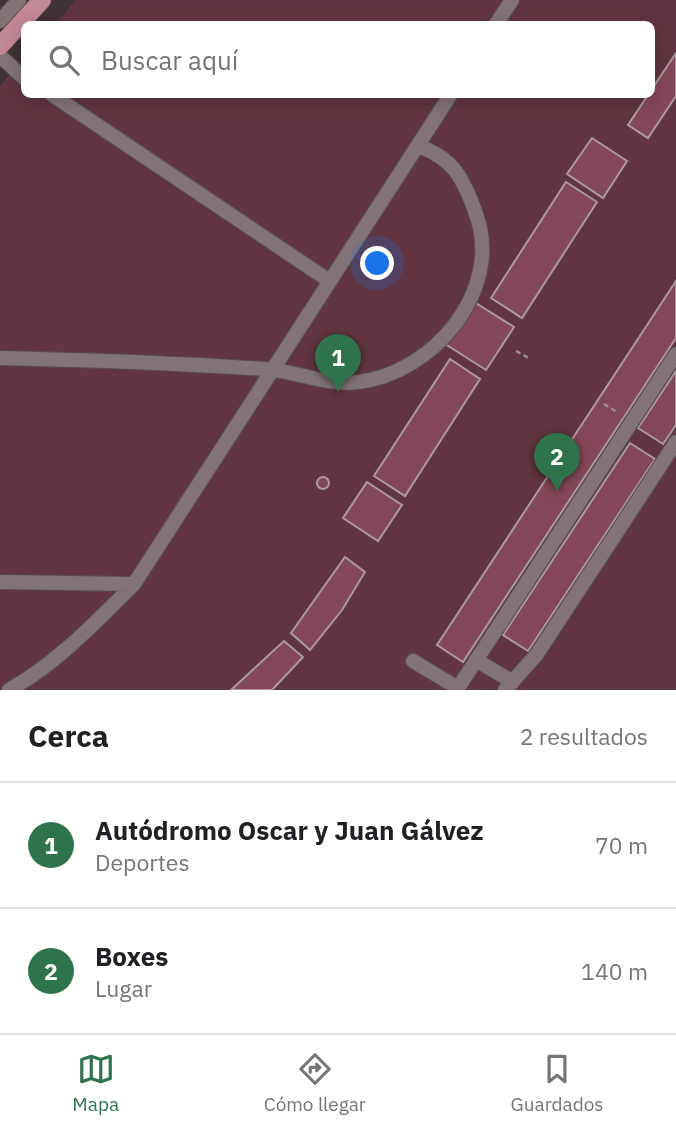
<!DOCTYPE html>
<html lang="es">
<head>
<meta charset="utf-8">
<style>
  body { margin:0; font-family:"IBM Plex Sans",sans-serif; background:#f2f2f2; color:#202124 }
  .you { position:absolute; left:378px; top:264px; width:24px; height:24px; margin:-18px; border:5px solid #fff; border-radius:50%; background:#1a73e8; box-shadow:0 0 0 10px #1a73e833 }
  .badge { display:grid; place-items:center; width:46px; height:46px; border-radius:50%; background:#2e734c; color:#fff; font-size:23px; font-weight:700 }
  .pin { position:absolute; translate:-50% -58px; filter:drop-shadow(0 2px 4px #0008) }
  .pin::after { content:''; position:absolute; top:37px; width:24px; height:21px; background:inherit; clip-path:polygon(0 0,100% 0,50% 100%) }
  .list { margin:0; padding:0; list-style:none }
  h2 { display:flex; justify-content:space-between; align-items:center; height:91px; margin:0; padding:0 28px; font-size:30px }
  h2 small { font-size:23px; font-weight:400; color:#757577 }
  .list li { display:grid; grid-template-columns:46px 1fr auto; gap:21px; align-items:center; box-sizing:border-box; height:126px; padding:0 28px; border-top:2px solid #e0e0e0 }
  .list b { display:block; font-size:26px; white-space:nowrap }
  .list p { margin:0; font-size:23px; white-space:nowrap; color:#757577 }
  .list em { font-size:23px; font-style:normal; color:#757577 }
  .icon { flex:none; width:38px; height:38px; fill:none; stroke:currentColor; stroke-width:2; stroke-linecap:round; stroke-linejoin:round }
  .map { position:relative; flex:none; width:676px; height:690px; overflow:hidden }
  .search { position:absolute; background:#fff; box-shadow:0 4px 18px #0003; left:21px; right:21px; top:21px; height:77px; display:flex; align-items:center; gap:18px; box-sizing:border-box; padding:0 24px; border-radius:10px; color:#757577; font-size:26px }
  .sheet { height:343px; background:#fff }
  nav { display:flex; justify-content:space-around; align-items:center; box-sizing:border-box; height:98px; border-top:2px solid #e0e0e0; background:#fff; font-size:19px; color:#757577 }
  nav a { display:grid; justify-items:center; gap:4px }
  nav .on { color:#2e734c }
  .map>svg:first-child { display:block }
  .green { fill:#603541 }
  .building { fill:#844759; stroke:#aa9a9e; stroke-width:2 }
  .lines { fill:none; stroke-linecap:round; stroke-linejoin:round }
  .minor-casing { stroke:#584d50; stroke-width:16 }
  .major-casing { stroke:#584d50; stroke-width:19 }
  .path { stroke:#988d8f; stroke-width:2.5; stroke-dasharray:5 3.5; stroke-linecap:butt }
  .minor { stroke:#837377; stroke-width:14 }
  .major { stroke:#c38898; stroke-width:18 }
</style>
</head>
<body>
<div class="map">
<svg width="676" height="690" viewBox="0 0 676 690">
  <rect width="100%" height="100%" fill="#3f3134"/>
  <path class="green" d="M76 0H676V690H0V86L24 58V94H652V24H55Z"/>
  <path class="building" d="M676 53V96L648 138 628 125Z
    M592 138 627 161 603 198 567 174Z
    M566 182 597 202 522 318 491 298Z
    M676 281V338L463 662 437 645Z
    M471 300 514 327 486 370 442 342Z
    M450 359 480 379 405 496 374 476Z
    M676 371V425L663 444 638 428Z
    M630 443 655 459 528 651 503 635Z
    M317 483a6 6 0 1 1 12 0a6 6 0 1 1-12 0Z
    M367 482 402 505 378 541 343 518Z
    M345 557 365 572 342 610 310 650 291 633Z
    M284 641 303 657 272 690H231Z"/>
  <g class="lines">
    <defs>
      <path id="minor" d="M0 21 19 0
        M496 24 512 0
        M0 56 24 78
        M51 94 328 280
        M0 358C88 360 177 363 265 369 297 371 325 386 358 382 432 374 504 291 476 214 464 180 454 158 418 146
        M0 582 134 584
        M476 660 513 682
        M413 661 458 688 676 354
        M9 690C56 664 96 622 134 584L451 94
        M505 690 537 654 676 442"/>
      <path id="major" d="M0 46 42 0"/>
    </defs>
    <use href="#minor" class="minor-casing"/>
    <use href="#major" class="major-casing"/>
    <path class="path" d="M516 351 529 358
      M604 404 617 412"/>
    <use href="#minor" class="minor"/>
    <use href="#major" class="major"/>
  </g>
</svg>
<div class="you"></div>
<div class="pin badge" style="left:338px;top:392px">1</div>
<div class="pin badge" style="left:557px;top:491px">2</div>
<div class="search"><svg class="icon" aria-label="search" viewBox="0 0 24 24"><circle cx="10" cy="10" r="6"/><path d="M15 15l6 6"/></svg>Buscar aquí</div>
</div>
<section class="sheet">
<h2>Cerca<small>2 resultados</small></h2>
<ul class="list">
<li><span class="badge">1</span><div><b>Autódromo Oscar y Juan Gálvez</b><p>Deportes</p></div><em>70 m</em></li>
<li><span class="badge">2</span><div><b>Boxes</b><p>Lugar</p></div><em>140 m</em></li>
</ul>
</section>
<nav>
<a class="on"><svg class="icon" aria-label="map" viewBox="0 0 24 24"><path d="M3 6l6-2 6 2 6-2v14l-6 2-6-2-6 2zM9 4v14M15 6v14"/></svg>Mapa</a>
<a><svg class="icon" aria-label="directions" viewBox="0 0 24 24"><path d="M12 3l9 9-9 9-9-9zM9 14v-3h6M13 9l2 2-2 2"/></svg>Cómo llegar</a>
<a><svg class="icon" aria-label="saved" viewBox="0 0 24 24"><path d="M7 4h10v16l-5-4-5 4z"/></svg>Guardados</a>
</nav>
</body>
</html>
